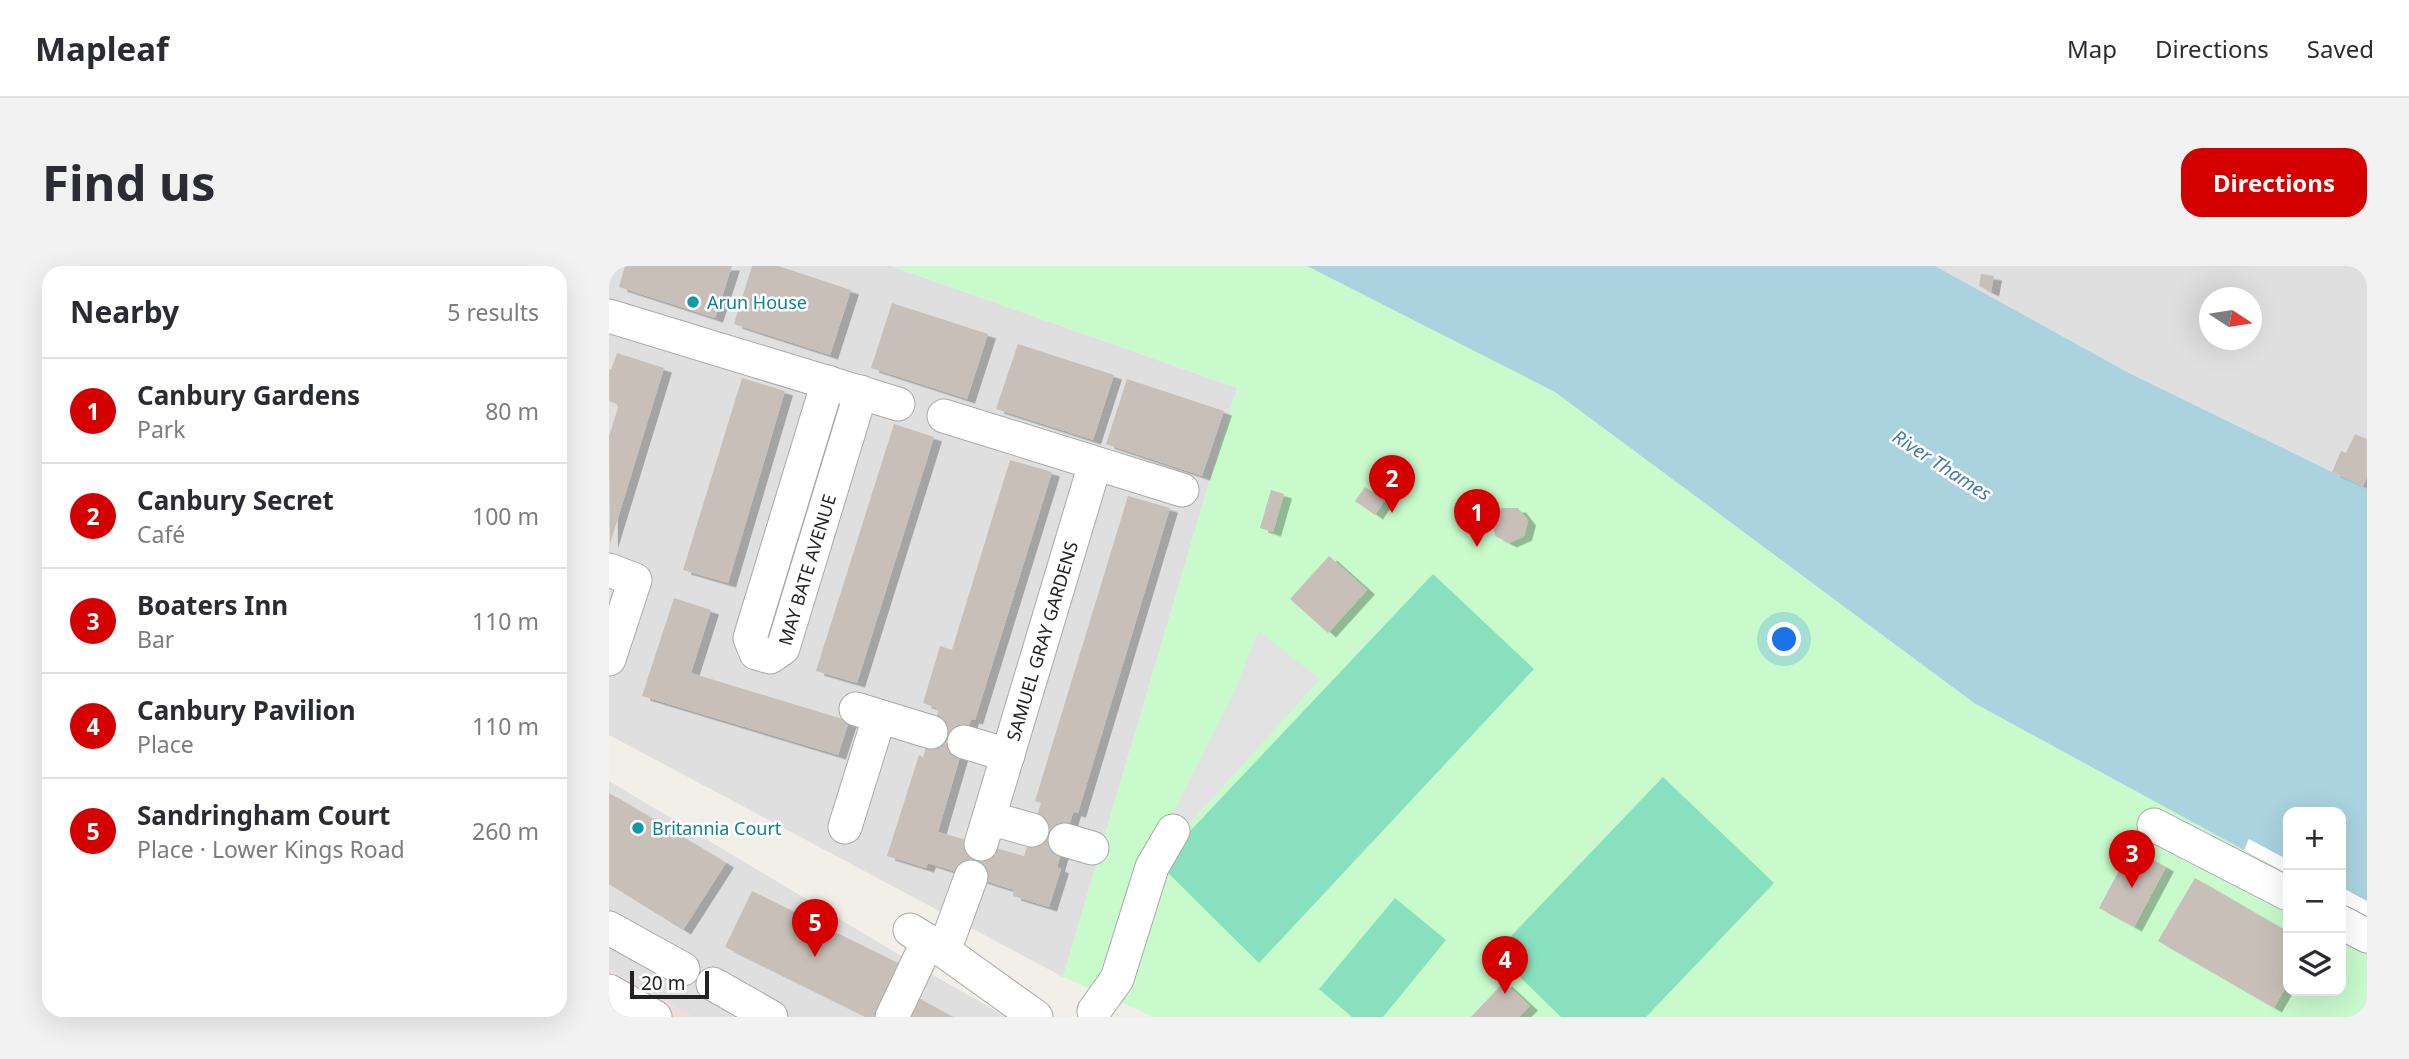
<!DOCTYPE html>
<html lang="en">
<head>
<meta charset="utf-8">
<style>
  body { margin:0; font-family:"Noto Sans",sans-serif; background:#f2f2f3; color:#2b2b33 }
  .controls { position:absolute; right:21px; bottom:21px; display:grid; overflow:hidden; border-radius:14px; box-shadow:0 7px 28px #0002 }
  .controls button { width:63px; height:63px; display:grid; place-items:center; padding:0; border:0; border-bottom:2px solid #e1e1e2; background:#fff; color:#2b2b33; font:35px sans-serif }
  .compass { position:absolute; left:1590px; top:21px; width:63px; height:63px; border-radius:50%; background:#fff; box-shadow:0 7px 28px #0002; rotate:102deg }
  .scale { position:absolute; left:21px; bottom:18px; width:79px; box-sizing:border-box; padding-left:7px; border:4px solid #222; border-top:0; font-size:19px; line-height:24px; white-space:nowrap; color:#222; -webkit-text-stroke:5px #fff; paint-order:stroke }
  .you { position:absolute; left:1176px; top:374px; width:24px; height:24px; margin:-18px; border:5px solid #fff; border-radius:50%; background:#1a73e8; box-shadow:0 0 0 10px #1a73e833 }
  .badge { display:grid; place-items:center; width:46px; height:46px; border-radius:50%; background:#d40000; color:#fff; font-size:23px; font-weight:700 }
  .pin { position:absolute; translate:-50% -58px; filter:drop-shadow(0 2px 4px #0008) }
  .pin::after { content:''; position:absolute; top:37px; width:24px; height:21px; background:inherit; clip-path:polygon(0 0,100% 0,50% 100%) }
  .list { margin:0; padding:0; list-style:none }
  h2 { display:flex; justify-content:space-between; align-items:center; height:91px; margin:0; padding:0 28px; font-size:30px }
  h2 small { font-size:23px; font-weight:400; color:#7c7c81 }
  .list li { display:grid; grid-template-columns:46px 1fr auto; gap:21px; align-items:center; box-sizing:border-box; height:105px; padding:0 28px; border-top:2px solid #e1e1e2 }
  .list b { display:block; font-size:26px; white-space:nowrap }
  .list p { margin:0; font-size:23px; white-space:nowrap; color:#7c7c81 }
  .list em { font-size:23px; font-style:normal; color:#7c7c81 }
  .icon { flex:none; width:38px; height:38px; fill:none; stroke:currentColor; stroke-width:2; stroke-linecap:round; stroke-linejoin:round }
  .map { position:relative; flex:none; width:1758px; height:751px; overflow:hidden; border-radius:21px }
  header { display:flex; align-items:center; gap:42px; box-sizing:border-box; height:98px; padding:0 35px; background:#fff; border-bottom:2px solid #e1e1e2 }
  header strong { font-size:33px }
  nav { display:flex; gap:38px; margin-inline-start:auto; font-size:24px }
  .intro { display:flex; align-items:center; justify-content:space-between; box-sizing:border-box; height:168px; padding:0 42px }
  h1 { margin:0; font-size:49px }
  .button { padding:18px 32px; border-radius:21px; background:#d40000; color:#fff; font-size:24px; font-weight:700 }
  main { display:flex; gap:42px; padding:0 42px }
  aside { flex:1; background:#fff; border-radius:21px; box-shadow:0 7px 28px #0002 }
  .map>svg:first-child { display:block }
  .residential { fill:#e0dfdf; fill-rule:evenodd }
  .commercial { fill:#f2dad9 }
  .park { fill:#c8facc }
  .pitch { fill:#88e0be }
  .parking { fill:#e2e2e2 }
  .water { fill:#aad3df }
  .pier { fill:#fff }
  .building { fill:#c7bfb8; filter:url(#shadow) }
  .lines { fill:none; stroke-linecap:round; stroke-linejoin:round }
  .minor-casing { stroke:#a9a9a9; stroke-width:35 }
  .minor { stroke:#fff; stroke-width:33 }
  .culture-dot { fill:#0f9aa8; stroke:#fff; stroke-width:2.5 }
  .labels { text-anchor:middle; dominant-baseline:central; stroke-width:5; stroke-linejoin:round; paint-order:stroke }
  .culture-label { font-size:18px; fill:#0d838f; stroke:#fff; text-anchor:start }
  .street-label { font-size:18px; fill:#222; stroke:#fff }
  .water-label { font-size:19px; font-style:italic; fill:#4a7aab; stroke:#fff }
</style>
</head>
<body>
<header>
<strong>Mapleaf</strong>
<nav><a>Map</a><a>Directions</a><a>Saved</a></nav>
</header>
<div class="intro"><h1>Find us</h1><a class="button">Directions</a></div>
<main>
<aside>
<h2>Nearby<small>5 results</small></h2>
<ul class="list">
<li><span class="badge">1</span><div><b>Canbury Gardens</b><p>Park</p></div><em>80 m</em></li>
<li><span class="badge">2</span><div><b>Canbury Secret</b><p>Café</p></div><em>100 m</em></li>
<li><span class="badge">3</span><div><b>Boaters Inn</b><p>Bar</p></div><em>110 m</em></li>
<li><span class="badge">4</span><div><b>Canbury Pavilion</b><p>Place</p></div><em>110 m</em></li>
<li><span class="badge">5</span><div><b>Sandringham Court</b><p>Place · Lower Kings Road</p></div><em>260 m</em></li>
</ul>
</aside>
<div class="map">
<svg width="1758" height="751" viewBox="0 0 1758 751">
  <defs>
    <filter id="shadow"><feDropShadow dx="8" dy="4.5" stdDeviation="0" flood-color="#0004"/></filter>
  </defs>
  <rect width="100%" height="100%" fill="#f2efe9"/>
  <path class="residential" d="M0 0H282L628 122 454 711 0 469Z
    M1326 0H1758V223L1520 107ZM1601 32H1643V74H1601Z
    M0 515 329 712 398 751H84L0 704Z"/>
  <path class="commercial" d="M0 704 84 751H0Z"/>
  <path class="park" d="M282 0H698L946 126 1365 437 1679 608V725H1732V637L1758 652V751H545L454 711 628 122Z"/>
  <path class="pitch" d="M824 308 925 403 650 697 550 598Z
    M1054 511 1165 617 1037 751H952L886 687Z
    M786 632 837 674 774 751H743L710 723Z"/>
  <path class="parking" d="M650 365 711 413 569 570 557 560 622 433Z"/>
  <path class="water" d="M698 0H1326L1520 107 1758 223V652L1732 637V546H1679V608L1365 437 946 126Z"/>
  <path class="pier" d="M1640 573 1679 594V608L1635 584Z
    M1732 621 1758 635V652L1732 637Z"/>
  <path class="building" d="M16 0H123L106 52 10 21Z
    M143 0H169L242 24 221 89 125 58Z
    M1372 8 1385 10 1382 26 1370 20Z
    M283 37 379 68 358 133 262 102Z
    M409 78 505 109 484 174 387 143Z
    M8 87 55 102 1 278 0 170 10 139 0 135V103L2 104Z
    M133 112 176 125 119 317 74 304Z
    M518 113 615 145 593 210 497 178Z
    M285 158 325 171 248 417 207 405Z
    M1746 168 1758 173V211L1754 220 1723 206 1732 185 1737 187Z
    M401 194 443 206 366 454 362 453 329 566 415 590 432 537 426 535 519 230 561 242 469 547 464 546 448 601 452 603 440 641 404 630 405 624 319 597 317 602 278 590 310 489 314 491 330 443 314 437 331 380 343 384Z
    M756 221 776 234 766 249 746 235Z
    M662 224 675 228 664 266 651 262Z
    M893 242H909L919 255 915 270 900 277 886 270 883 254Z
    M720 290 758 324 719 367 681 333Z
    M65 332 102 344 82 407 240 455 229 489 33 430Z
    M0 527 117 597 74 664 0 618Z
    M1522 582 1557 601 1525 661 1490 642Z
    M1586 612 1679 666V717L1665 742 1549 675Z
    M143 625 295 700 287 720 344 751H258L116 681Z
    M895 716 921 740 910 751H862Z"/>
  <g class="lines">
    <defs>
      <g id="minor">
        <path d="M0 50 289 138"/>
        <path id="s1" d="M219 116 141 372 147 387 161 391 174 382 252 126"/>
        <path d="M335 150 573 224"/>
        <path d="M0 304 26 314 0 393"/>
        <path d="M247 443 322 466"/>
        <path d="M355 476 399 489"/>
        <path d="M380 552 423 564"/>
        <path d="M1545 559 1679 628"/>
        <path d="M236 561 270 452"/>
        <path d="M456 574 483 582"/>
        <path id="s2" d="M372 578 486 198"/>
        <path d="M1732 656 1758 670"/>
        <path d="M0 662 74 703"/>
        <path d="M301 664 335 685 427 751"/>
        <path d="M335 685 362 611"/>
        <path d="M104 718 162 751"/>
        <path d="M0 725 46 751"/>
        <path d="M485 745 508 713 543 601 564 565"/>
        <path d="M283 751 319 675"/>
      </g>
    </defs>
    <use href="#minor" class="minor-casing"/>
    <use href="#minor" class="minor"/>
  </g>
  <g class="culture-dot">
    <circle cx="84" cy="36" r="7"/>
    <circle cx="29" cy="562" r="7"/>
  </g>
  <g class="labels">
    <g class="culture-label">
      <text x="98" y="36">Arun House</text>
      <text x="43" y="562">Britannia Court</text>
    </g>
    <g class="street-label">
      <text stroke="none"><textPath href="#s1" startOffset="396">MAY BATE AVENUE</textPath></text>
      <text stroke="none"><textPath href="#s2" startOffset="212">SAMUEL GRAY GARDENS</textPath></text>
    </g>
    <g class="water-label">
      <text transform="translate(1333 199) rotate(33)">River Thames</text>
    </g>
  </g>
</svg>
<div class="controls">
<button>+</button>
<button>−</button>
<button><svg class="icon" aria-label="layers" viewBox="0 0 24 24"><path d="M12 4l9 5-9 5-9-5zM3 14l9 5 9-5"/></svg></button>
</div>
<svg class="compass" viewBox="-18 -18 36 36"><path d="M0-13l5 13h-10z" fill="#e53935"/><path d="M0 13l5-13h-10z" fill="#7c7c81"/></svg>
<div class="scale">20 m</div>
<div class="you"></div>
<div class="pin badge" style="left:868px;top:281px">1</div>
<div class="pin badge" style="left:783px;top:247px">2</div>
<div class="pin badge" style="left:1523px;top:622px">3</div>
<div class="pin badge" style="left:896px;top:728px">4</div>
<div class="pin badge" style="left:206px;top:691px">5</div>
</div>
</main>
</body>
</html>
